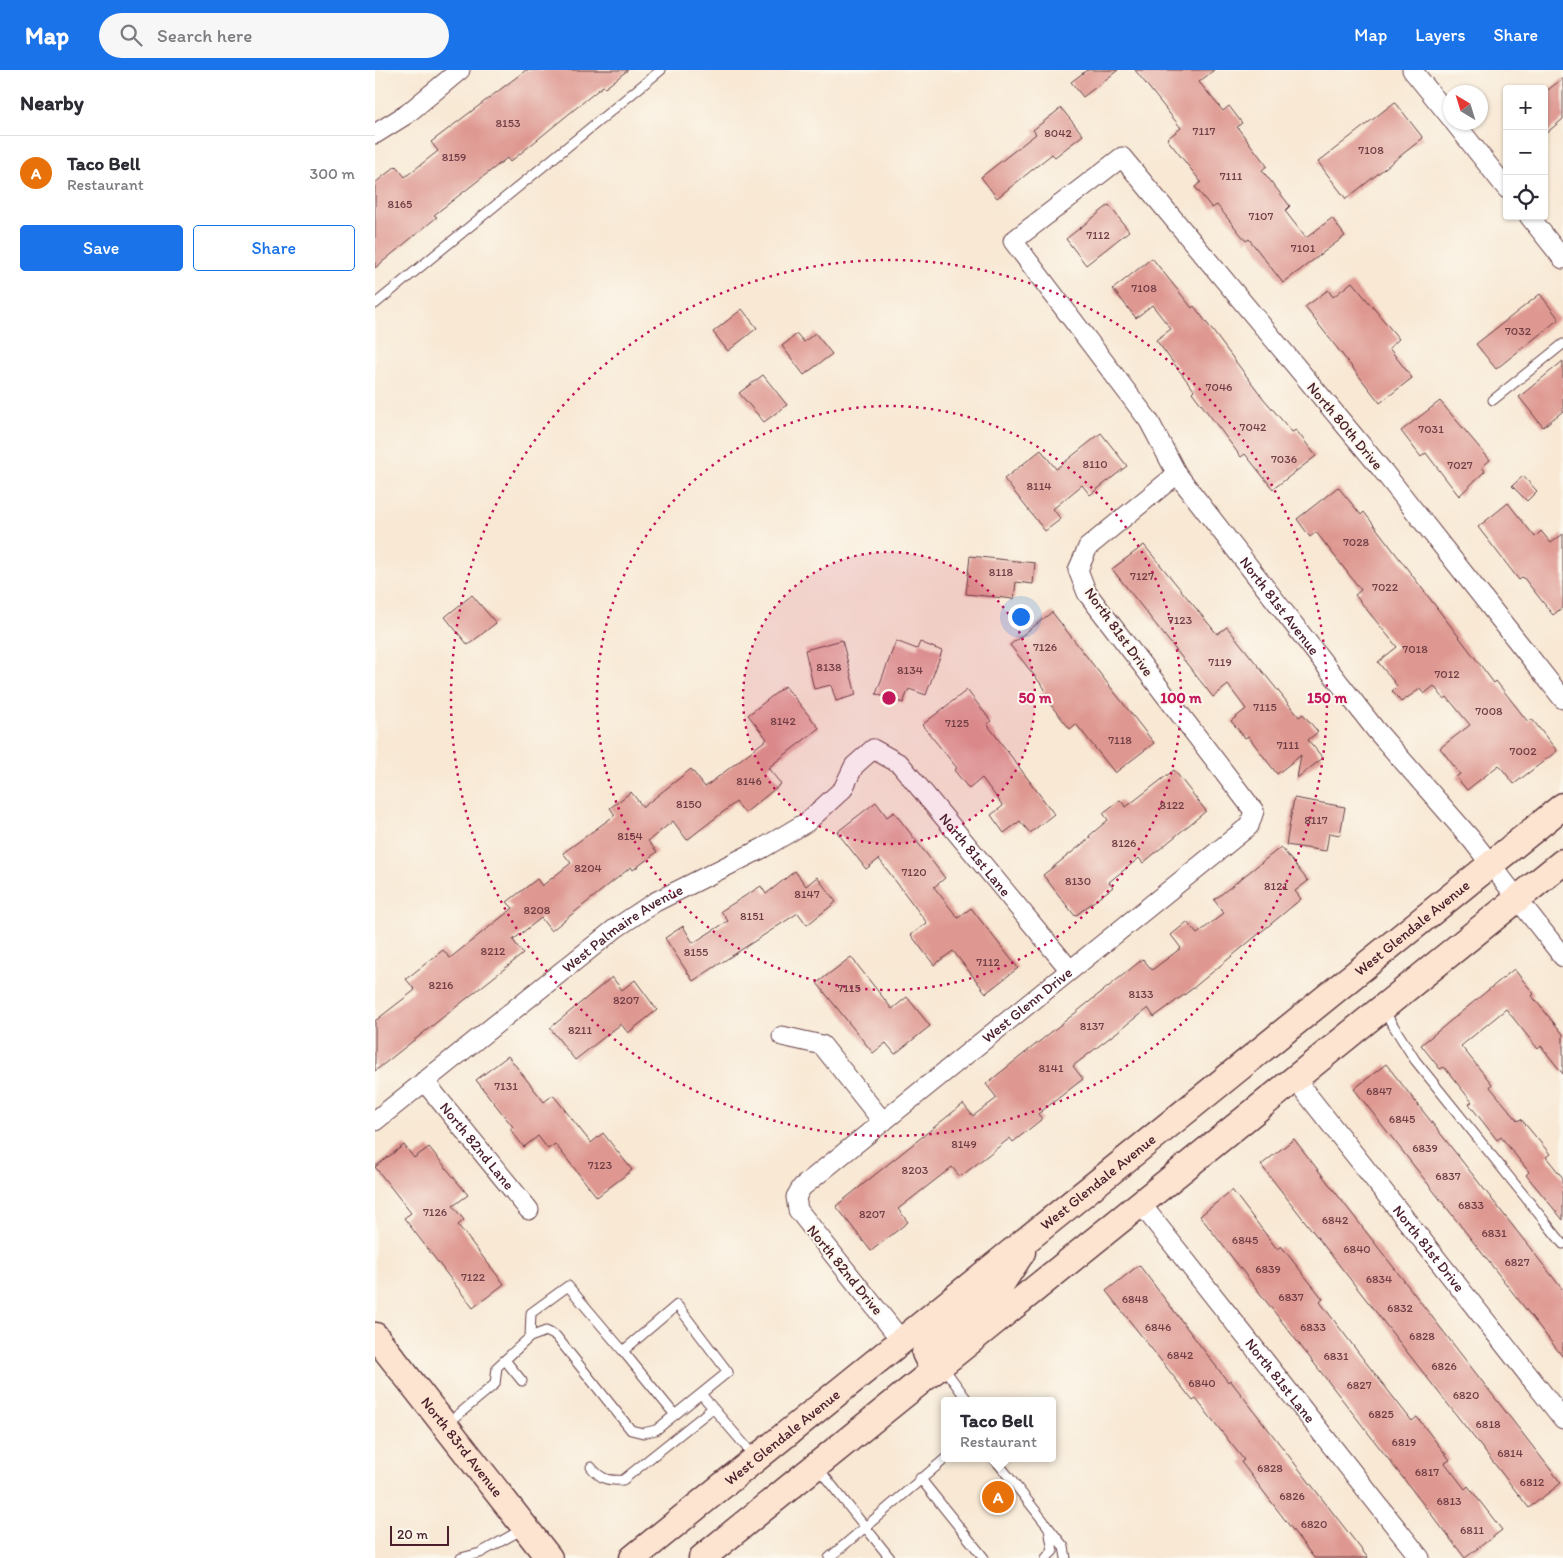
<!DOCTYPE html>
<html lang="en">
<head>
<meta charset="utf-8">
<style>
  body { margin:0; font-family:Itim,sans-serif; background:#f7f7f7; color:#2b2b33 }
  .controls { position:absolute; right:15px; top:15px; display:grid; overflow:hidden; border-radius:5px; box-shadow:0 1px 4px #0004 }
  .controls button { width:45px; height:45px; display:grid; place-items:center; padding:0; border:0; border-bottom:1px solid #e1e1e2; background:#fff; color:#2b2b33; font:25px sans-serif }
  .compass { position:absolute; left:1068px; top:15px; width:45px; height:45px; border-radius:50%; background:#fff; box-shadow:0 1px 4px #0004; rotate:322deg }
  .scale { position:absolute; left:15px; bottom:12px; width:59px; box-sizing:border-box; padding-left:5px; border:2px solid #4a1f2b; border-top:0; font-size:14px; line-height:18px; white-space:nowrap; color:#4a1f2b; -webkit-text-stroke:4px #fbf7ec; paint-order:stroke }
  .you { position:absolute; left:645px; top:546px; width:18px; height:18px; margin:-12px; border:4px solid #fff; border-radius:50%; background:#1a73e8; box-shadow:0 0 0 8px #1a73e833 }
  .badge { display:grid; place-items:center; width:32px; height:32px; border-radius:50%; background:#1a73e8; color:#fff; font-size:16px; font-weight:700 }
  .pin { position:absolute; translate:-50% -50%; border:2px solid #fff; box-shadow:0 1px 5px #0006 }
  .popup { position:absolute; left:566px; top:1327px; width:115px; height:65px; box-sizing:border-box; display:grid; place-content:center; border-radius:5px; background:#fff; filter:drop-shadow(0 1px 4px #0005); font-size:16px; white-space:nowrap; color:#7c7c81 }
  .popup b { font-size:19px; color:#2b2b33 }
  .popup::after { content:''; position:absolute; left:50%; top:100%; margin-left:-10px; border:10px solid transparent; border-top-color:#fff }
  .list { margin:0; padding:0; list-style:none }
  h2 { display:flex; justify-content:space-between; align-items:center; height:65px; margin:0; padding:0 20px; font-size:21px }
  h2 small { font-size:16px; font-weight:400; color:#7c7c81 }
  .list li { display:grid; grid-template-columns:32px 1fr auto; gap:15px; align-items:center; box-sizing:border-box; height:75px; padding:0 20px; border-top:1px solid #e1e1e2 }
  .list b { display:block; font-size:19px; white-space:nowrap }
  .list p { margin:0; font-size:16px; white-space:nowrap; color:#7c7c81 }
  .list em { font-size:16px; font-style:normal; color:#7c7c81 }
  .actions { display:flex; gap:10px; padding:15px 20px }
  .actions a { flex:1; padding:11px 0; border:1px solid #1a73e8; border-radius:5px; text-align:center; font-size:18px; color:#1a73e8 }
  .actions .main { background:#1a73e8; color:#fff }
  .icon { flex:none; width:28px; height:28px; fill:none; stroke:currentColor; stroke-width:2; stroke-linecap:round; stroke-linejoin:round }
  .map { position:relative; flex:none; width:1188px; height:1488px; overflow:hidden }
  header { display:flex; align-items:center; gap:30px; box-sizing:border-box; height:70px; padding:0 25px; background:#1a73e8; color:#fff }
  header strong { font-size:24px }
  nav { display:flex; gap:28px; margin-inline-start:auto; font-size:18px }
  .search { width:350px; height:45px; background:#f7f7f7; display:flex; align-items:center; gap:12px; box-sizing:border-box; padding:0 18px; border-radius:28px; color:#7c7c81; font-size:19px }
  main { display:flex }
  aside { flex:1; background:#fff }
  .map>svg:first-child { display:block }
  .building { fill:#de9891 }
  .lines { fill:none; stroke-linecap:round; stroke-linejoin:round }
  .service-casing { stroke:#643d44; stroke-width:11 }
  .minor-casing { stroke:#643d44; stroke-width:21 }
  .secondary-casing { stroke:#643d44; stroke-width:29 }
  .service { stroke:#fff; stroke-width:9 }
  .minor { stroke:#fff; stroke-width:19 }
  .secondary { stroke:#fde4d1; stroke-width:26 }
  .ring { fill:none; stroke:#c2185b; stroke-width:2.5; stroke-dasharray:2.5 5 }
  .labels { text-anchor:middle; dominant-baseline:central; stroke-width:4; stroke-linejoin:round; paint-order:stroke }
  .number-label { font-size:12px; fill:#6f3d44 }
  .street-label { font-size:15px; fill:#4a1f2b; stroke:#fbf7ec }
  .centre { fill:#c2185b; stroke:#fbf7ec; stroke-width:2.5 }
  .ring-label { font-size:15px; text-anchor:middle; font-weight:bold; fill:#c2185b; stroke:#fbf7ec; stroke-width:4; stroke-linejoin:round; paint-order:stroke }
</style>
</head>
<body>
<header>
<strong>Map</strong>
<div class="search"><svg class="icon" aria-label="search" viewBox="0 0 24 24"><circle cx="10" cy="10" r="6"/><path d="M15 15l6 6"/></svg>Search here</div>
<nav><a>Map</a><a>Layers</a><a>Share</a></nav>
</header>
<main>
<aside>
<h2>Nearby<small></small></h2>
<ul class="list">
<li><span class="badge" style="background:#e8710a">A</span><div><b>Taco Bell</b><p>Restaurant</p></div><em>300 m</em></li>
</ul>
<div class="actions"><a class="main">Save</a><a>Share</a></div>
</aside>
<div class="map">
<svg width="1188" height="1488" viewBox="0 0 1188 1488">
  <rect width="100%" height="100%" fill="#fbf7ec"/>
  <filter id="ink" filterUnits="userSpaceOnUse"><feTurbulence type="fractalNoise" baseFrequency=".02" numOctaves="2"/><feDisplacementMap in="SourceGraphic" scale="10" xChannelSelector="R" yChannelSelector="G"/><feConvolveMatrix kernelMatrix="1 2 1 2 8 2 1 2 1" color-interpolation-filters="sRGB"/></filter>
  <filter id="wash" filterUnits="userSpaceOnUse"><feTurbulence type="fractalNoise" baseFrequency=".0096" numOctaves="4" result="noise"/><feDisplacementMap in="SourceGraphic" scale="20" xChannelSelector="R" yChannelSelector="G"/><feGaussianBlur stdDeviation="1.12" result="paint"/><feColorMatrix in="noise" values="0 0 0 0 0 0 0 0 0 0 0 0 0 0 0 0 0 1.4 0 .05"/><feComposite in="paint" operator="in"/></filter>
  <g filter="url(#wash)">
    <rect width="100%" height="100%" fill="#f8e8d4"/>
    <g id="blocks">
      <path class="building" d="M151 0H253L230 18 228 16 135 92 132 88 59 145 62 147 0 198V113L21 96 30 107 63 81 56 72Z
        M712 0H743L708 27 696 12Z
        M760 0H839L824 12 848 41 854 36 867 53 862 57 892 96 887 100 915 136 910 141 931 168 957 148 970 166 908 213 874 169 871 171 842 135 837 138 820 117 826 112 792 69 806 58Z
        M1188 8V49L1169 65V23Z
        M1020 32 1048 68 971 129 943 92Z
        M686 38 708 65 680 87 677 84 622 128 606 107 661 64 658 60Z
        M734 135 754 161 711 195 691 169Z
        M777 188 817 238 819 236 888 328 917 362 921 360 941 386 898 419 870 384 866 387 817 322 819 320 781 270 796 259 777 235 761 248 738 219Z
        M977 212 1024 269 1014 278 1037 308 1005 333 930 237 953 220 958 227Z
        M1165 224 1184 249 1121 299 1101 274Z
        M367 239 382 258 353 281 338 262Z
        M440 263 457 284 429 305 407 276 422 264 429 272Z
        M1188 291V341L1168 357 1144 327Z
        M388 305 412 335 389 352 364 323Z
        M1065 331 1115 390 1107 397 1110 401 1084 426 1051 383 1046 387 1026 361Z
        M726 363 752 396 715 425 707 415 678 439 686 449 670 461 629 409 666 380 681 399Z
        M1148 406 1162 421 1152 431 1137 416Z
        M963 417 986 445 989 442 1119 613 1121 611 1153 652 1157 649 1182 681 1139 714 1124 695 1092 720 1081 707 1085 704 1065 678 1095 655 1072 627 1069 629 1059 616 1049 624 1045 619 1026 632 1017 621 1022 616 1003 592 1022 577 980 525 986 520 941 462 935 467 922 449Z
        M1133 433 1160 467 1166 461 1176 473 1188 464V537L1178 545 1148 507 1144 510 1103 457Z
        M769 475 842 564 852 557 924 647 928 644 943 662 933 670 948 688 922 708 926 685 902 704 873 666 870 668 856 651 871 639 853 615 838 627 737 499Z
        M595 486 660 493 658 514 641 512 639 529 591 524Z
        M97 525 121 553 93 575 70 547Z
        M677 542 779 673 740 703 701 654 695 659 666 623 670 619 635 575Z
        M467 570 481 625 461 631 456 615 439 619 430 580Z
        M521 571 542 579 545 572 567 581 551 625 534 619 528 633 501 624Z
        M410 616 444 658 393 698 406 714 370 743 361 732 312 770 298 751 273 771 282 782 258 800 256 797 176 861 166 848 138 870 148 884 0 1001V951L40 920 31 909 68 880 75 888 138 838 132 832 162 809 167 816 196 793 188 783 240 745 235 738 256 722 268 737 316 699 330 717 392 669 373 645Z
        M592 620 616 651 612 654 679 744 655 763 645 751 629 763 616 745 628 736 607 708 594 719 579 700 582 698 547 655Z
        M799 700 831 741 768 793 764 788 734 812 738 817 700 846 668 805 715 768 714 766 733 750 728 743 745 730 751 737Z
        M919 728 970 737 965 765 954 763 951 781 911 775Z
        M501 732 512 747 519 742 570 808 559 817 583 848 596 838 643 898 611 923 578 881 559 895 536 865 552 853 504 789 491 799 462 762Z
        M906 777 933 811 920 821 926 829 817 919 779 947 773 938 698 996 708 1009 663 1044 667 1049 638 1072 635 1068 585 1107 577 1097 523 1139 533 1152 496 1181 461 1136 588 1034 598 1046 622 1028 611 1014 768 889 777 900 806 878 796 865 812 852 822 864 849 843 839 830Z
        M420 801 431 816 442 807 461 832 432 855 423 843 318 911 290 868 308 856 318 873 353 851 346 841 386 816 391 824Z
        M476 887 517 939 532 927 555 956 520 984 511 973 498 983 442 913Z
        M1139 899 1159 924 1157 926 1188 964V1004L1166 976 1163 979 1131 939 1086 976 1117 1014 1115 1017 1143 1051 1146 1049 1175 1084 1171 1087 1188 1108V1150L1151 1105 1154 1102 1126 1067 1122 1070 1094 1034 1097 1032 1069 997 1065 999 1046 975Z
        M237 907 247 920 260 910 282 940 253 963 246 954 200 990 175 958Z
        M133 986 169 1032 178 1025 216 1073 228 1063 257 1100 222 1127 180 1074 173 1079 163 1066 149 1077 135 1059 138 1057 101 1010Z
        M1011 994 1188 1220V1287L979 1019Z
        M919 1069 1186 1413 1154 1438 886 1095Z
        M29 1075 39 1088 54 1077 93 1125 78 1136 89 1150 83 1155 129 1214 98 1238 29 1148 36 1143 0 1097Z
        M857 1120 902 1179 906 1176 948 1229 945 1232 989 1290 1037 1351 1042 1347 1075 1390 1070 1393 1090 1419 1093 1416 1127 1460 1090 1488 825 1146Z
        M764 1195 853 1312 855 1310 993 1488H939L866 1392 869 1390 821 1329 818 1331 731 1221Z"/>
    </g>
  </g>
  <g filter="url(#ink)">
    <use href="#blocks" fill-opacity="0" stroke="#643d44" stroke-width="1"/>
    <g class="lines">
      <defs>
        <path id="service" d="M0 234 286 0
          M1118 330 1188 274
          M1009 941 1040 990 1188 1174
          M248 1281 300 1345
          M130 1290 147 1311
          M568 1297 593 1331
          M326 1324 379 1386
          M72 1354 120 1314 122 1297 155 1267 171 1261 181 1266 256 1360 268 1363 281 1360 353 1302 302 1235 248 1281 193 1216 156 1243 155 1267
          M619 1388 689 1477 691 1488
          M216 1397C226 1409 232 1411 248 1410L338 1338
          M443 1398 515 1488
          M545 1408 609 1488
          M86 1488 105 1483 148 1459
          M454 1488 571 1388
          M671 1488 678 1481 674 1459"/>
        <g id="minor">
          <path d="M1037 0 1076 48"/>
          <path d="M1079 52 1132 119"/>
          <path d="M0 64 32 44 85 0"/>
          <path d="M1154 146 1188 189"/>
          <path id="s1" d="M1188 629 1008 401 747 87 638 171 774 351 802 404 1000 659 1096 769 1188 887"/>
          <path d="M407 966 447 975 508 1052"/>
          <path id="s2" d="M920 1009 1188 1349"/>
          <path id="s3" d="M49 1011 154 1140"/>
          <path id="s4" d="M0 1051 241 858 280 832 388 778 432 752 468 719 479 696 498 679 525 694 695 900"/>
          <path id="s5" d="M766 1134 1045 1488"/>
          <path id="s6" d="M526 1270 423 1140 421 1127 427 1117 874 756 879 741 712 523 703 500 713 477 802 404"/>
        </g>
        <g id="secondary">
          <path id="s7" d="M0 1266 174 1488"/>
          <path d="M559 1301 550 1283 552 1277 626 1214 647 1182"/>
          <path id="s8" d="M258 1488 1188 736"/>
          <path d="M327 1488 1188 792"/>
        </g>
      </defs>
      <use href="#service" class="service-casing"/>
      <use href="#minor" class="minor-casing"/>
      <use href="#secondary" class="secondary-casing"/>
      <use href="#service" class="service"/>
      <use href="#minor" class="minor"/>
      <use href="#secondary" class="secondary"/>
    </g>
  </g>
  <circle cx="514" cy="628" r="146" fill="#c2185b" fill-opacity=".12"/>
  <g class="ring">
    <circle cx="514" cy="628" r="146"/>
    <circle cx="514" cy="628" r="292"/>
    <circle cx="514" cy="628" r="438"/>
  </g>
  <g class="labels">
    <g class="number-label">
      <text x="133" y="53">8153</text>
      <text x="829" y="61">7117</text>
      <text x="683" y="63">8042</text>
      <text x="996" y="80">7108</text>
      <text x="79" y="87">8159</text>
      <text x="856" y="106">7111</text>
      <text x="25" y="134">8165</text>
      <text x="886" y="146">7107</text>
      <text x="723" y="165">7112</text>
      <text x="928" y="178">7101</text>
      <text x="769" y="218">7108</text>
      <text x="1143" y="261">7032</text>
      <text x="844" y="317">7046</text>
      <text x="878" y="357">7042</text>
      <text x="1056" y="359">7031</text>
      <text x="909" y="389">7036</text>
      <text x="720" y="394">8110</text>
      <text x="1085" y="395">7027</text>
      <text x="664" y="416">8114</text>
      <text x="981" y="472">7028</text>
      <text x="626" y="502">8118</text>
      <text x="767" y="506">7127</text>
      <text x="1010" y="517">7022</text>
      <text x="805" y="550">7123</text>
      <text x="670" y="577">7126</text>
      <text x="1040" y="579">7018</text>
      <text x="845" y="592">7119</text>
      <text x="454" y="597">8138</text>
      <text x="535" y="600">8134</text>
      <text x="1072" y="604">7012</text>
      <text x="890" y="637">7115</text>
      <text x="1114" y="641">7008</text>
      <text x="408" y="651">8142</text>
      <text x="582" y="653">7125</text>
      <text x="745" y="670">7118</text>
      <text x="913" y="675">7111</text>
      <text x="1148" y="681">7002</text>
      <text x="374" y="711">8146</text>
      <text x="314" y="734">8150</text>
      <text x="797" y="735">8122</text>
      <text x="941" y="750">8117</text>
      <text x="255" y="766">8154</text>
      <text x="749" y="773">8126</text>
      <text x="213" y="798">8204</text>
      <text x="539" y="802">7120</text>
      <text x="703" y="811">8130</text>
      <text x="901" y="816">8121</text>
      <text x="432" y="824">8147</text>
      <text x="162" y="840">8208</text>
      <text x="377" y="846">8151</text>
      <text x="118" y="881">8212</text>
      <text x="321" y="882">8155</text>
      <text x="613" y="892">7112</text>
      <text x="66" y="915">8216</text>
      <text x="474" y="918">7115</text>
      <text x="766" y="924">8133</text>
      <text x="251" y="930">8207</text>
      <text x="717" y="956">8137</text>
      <text x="205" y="960">8211</text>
      <text x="676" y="998">8141</text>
      <text x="131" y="1016">7131</text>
      <text x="1004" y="1021">6847</text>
      <text x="1027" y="1049">6845</text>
      <text x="589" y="1074">8149</text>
      <text x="1050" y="1078">6839</text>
      <text x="225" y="1095">7123</text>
      <text x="540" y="1100">8203</text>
      <text x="1073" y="1106">6837</text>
      <text x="1096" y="1135">6833</text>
      <text x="60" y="1142">7126</text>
      <text x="497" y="1144">8207</text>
      <text x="960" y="1150">6842</text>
      <text x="1119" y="1163">6831</text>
      <text x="870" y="1170">6845</text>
      <text x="982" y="1179">6840</text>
      <text x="1142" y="1192">6827</text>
      <text x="893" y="1199">6839</text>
      <text x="98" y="1207">7122</text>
      <text x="1004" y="1209">6834</text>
      <text x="916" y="1227">6837</text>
      <text x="760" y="1229">6848</text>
      <text x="1025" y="1238">6832</text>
      <text x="783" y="1257">6846</text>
      <text x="938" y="1257">6833</text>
      <text x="1047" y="1266">6828</text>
      <text x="805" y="1285">6842</text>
      <text x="961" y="1286">6831</text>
      <text x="1069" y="1296">6826</text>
      <text x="827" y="1313">6840</text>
      <text x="984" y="1315">6827</text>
      <text x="1091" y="1325">6820</text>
      <text x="1006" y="1344">6825</text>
      <text x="1113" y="1354">6818</text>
      <text x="1029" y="1372">6819</text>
      <text x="1135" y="1383">6814</text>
      <text x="895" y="1398">6828</text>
      <text x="1052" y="1402">6817</text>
      <text x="1157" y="1412">6812</text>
      <text x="917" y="1426">6826</text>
      <text x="1074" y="1431">6813</text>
      <text x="939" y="1454">6820</text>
      <text x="1097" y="1460">6811</text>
    </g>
    <g class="street-label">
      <text transform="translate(970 356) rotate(50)">North 80th Drive</text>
      <text stroke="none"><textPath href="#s1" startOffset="1289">North 81st Avenue</textPath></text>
      <text transform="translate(744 562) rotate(54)">North 81st Drive</text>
      <text stroke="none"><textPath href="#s4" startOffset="776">North 81st Lane</textPath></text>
      <text stroke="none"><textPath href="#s8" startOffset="1002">West Glendale Avenue</textPath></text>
      <text stroke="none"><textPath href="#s4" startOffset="314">West Palmaire Avenue</textPath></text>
      <text stroke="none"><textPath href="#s6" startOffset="480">West Glenn Drive</textPath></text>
      <text stroke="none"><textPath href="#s3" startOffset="84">North 82nd Lane</textPath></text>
      <text stroke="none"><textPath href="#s8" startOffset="598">West Glendale Avenue</textPath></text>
      <text stroke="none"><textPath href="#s2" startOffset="216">North 81st Drive</textPath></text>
      <text transform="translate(470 1200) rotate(51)">North 82nd Drive</text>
      <text stroke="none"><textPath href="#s5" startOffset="225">North 81st Lane</textPath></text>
      <text stroke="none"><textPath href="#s8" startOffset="192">West Glendale Avenue</textPath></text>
      <text stroke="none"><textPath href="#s7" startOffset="141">North 83rd Avenue</textPath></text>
    </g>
  </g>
  <circle cx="514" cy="628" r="8" class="centre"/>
  <g class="ring-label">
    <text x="660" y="633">50 m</text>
    <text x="806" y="633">100 m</text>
    <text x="952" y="633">150 m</text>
  </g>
</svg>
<div class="controls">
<button>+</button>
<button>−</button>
<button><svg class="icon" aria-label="locate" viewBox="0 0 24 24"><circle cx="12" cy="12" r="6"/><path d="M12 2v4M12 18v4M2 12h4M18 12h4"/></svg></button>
</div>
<svg class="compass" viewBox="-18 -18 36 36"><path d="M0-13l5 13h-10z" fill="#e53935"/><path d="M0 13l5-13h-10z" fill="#7c7c81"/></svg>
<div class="scale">20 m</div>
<div class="you"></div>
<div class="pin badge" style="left:623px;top:1427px;background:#e8710a">A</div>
<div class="popup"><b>Taco Bell</b>Restaurant</div>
</div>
</main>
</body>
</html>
